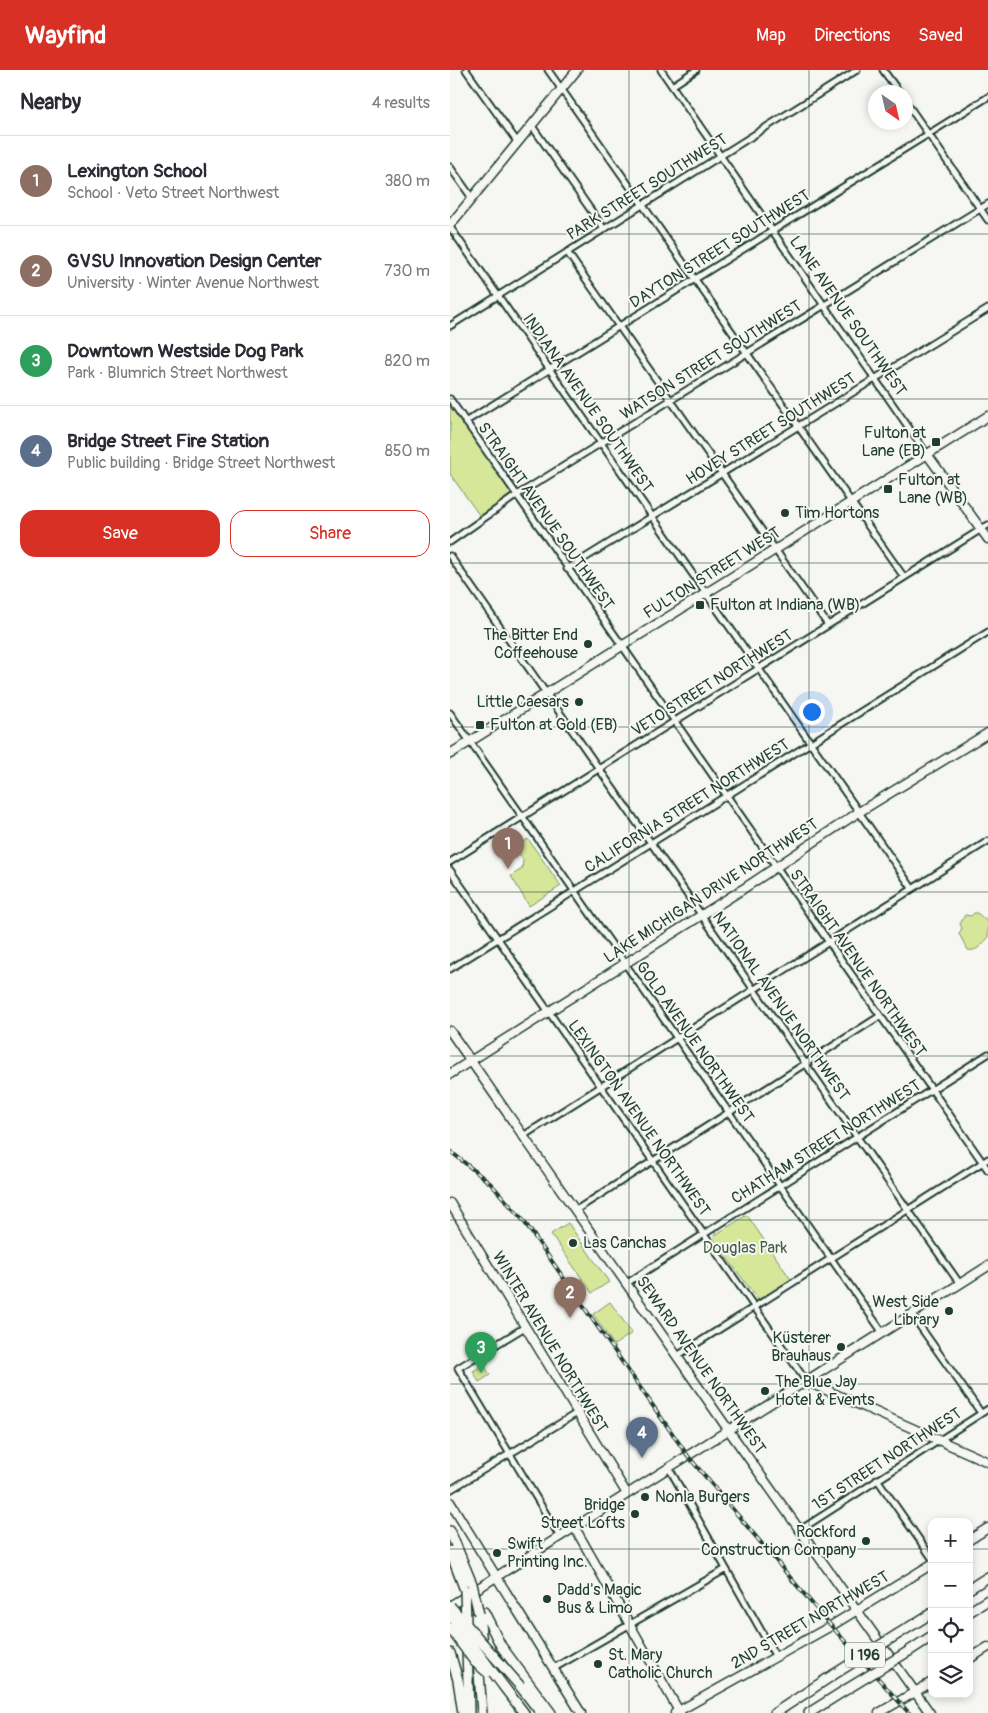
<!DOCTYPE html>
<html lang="en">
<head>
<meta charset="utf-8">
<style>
  body { margin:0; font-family:Pangolin,sans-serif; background:#f2f2f3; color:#2b2b33 }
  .controls { position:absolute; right:15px; bottom:15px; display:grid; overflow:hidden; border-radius:10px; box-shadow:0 2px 8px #0003 }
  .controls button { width:45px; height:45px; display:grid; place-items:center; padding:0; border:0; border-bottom:1px solid #e1e1e2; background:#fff; color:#2b2b33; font:25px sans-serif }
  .compass { position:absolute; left:418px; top:15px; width:45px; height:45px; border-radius:50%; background:#fff; box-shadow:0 2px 8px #0003; rotate:146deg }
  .you { position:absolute; left:361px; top:641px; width:18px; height:18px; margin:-12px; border:4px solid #fff; border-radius:50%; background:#1a73e8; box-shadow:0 0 0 8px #1a73e833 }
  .badge { display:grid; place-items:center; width:32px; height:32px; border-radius:50%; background:#d93025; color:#fff; font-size:16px; font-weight:700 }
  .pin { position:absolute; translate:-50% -41px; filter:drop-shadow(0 1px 2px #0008) }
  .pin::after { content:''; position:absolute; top:26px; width:18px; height:15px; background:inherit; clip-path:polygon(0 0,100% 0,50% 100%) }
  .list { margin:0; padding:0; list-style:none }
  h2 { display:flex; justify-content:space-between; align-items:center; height:65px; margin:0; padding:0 20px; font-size:21px }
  h2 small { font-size:16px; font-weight:400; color:#7c7c81 }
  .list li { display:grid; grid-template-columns:32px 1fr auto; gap:15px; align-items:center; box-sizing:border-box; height:90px; padding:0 20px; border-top:1px solid #e1e1e2 }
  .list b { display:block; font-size:19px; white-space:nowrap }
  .list p { margin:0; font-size:16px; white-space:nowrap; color:#7c7c81 }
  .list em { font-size:16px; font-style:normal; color:#7c7c81 }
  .actions { display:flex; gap:10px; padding:15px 20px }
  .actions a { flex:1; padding:11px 0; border:1px solid #d93025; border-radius:15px; text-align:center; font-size:18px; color:#d93025 }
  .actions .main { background:#d93025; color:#fff }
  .icon { flex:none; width:28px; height:28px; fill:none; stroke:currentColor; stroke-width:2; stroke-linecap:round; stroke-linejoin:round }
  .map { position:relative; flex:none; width:538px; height:1643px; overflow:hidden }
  header { display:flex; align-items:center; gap:30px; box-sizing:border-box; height:70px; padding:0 25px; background:#d93025; color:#fff }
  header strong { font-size:24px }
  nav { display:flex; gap:28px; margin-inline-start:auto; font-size:18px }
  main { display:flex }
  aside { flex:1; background:#fff }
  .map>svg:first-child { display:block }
  .green { fill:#d6e79a; stroke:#7a9267 }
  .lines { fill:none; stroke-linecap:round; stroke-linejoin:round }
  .street-casing { stroke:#1f3d34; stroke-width:9 }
  .secondary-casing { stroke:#1f3d34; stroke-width:11 }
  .primary-casing { stroke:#1f3d34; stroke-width:11 }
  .highway-casing { stroke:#1f3d34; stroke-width:12 }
  .street { stroke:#f6f6f2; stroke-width:5 }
  .secondary { stroke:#f6f6f2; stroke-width:8 }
  .primary { stroke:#f6f6f2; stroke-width:8 }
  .highway { stroke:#f6f6f2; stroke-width:9 }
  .rail-casing { stroke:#1f3d34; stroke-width:4 }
  .rail { stroke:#f6f6f2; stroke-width:2; stroke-dasharray:5.5; stroke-linecap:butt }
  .highway-bridge-casing { stroke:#1f3d34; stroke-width:12; stroke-linecap:butt }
  .highway-bridge { stroke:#f6f6f2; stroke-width:9 }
  .grid { fill:none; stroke:#1f3d34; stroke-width:1; stroke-opacity:0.55 }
  .poi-dot { fill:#1f3d34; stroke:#f6f6f2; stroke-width:2 }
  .labels { text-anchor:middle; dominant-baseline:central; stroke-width:4; stroke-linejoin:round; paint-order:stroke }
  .shield { fill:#f6f6f2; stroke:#60746d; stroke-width:1 }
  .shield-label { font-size:15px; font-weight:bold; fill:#1f3d34 }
  .street-label { font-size:16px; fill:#1f3d34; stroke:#f6f6f2 }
  .poi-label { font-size:16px; fill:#1f3d34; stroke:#f6f6f2; text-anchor:start }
  .park-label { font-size:16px; fill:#445f48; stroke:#f6f6f2 }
</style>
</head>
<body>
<header>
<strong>Wayfind</strong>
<nav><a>Map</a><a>Directions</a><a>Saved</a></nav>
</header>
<main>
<aside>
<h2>Nearby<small>4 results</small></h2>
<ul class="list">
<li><span class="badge" style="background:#8d6e63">1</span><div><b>Lexington School</b><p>School · Veto Street Northwest</p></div><em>380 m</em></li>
<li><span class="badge" style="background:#8d6e63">2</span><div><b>GVSU Innovation Design Center</b><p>University · Winter Avenue Northwest</p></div><em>730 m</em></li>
<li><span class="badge" style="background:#2e9e5b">3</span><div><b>Downtown Westside Dog Park</b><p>Park · Blumrich Street Northwest</p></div><em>820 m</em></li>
<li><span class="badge" style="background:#5c6f8a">4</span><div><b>Bridge Street Fire Station</b><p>Public building · Bridge Street Northwest</p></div><em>850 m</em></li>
</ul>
<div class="actions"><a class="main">Save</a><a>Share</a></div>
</aside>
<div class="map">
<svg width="538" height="1643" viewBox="0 0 538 1643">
  <rect width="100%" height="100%" fill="#f6f6f2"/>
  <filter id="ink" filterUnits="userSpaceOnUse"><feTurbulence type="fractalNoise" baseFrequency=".02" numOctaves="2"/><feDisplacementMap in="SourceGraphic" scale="10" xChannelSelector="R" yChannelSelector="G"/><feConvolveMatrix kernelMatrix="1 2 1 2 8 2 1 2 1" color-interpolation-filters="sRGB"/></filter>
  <g filter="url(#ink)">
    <path class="green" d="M0 329 67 425 32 449 0 404Z
      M78 769 111 816 79 836 61 806 72 799 73 790 65 777Z
      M524 843H527L538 852V868C532 874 527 882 518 880L509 864 512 858 510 854 515 845 521 846Z
      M297 1145 342 1211 309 1231 263 1169 265 1165Z
      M118 1153 159 1212 142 1223 101 1164Z
      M160 1232 182 1263 164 1275 143 1244Z
      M34 1295 40 1305 29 1312 23 1301Z"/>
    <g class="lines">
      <defs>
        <path id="street" d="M16 0 68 73
          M98 0 454 507
          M211 0 477 384
          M433 0 449 22
          M222 16 246 0
          M456 32 538 150
          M82 56 154 159
          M0 97 22 128
          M0 157 462 818
          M117 182 378 555
          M0 256 407 0
          M0 329 538 1100
          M15 352 538 27
          M0 472 67 425 538 134
          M0 486 510 1214
          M117 499 538 239
          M0 643 433 1263
          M0 792 538 455
          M0 800 356 1311
          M0 899 538 562
          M73 1066 538 771
          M126 1140 430 946
          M177 1213 538 984
          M462 1245 531 1343
          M75 1257 8 1298 110 1467
          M227 1286 538 1089
          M219 1398 326 1587
          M427 1409 482 1488
          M0 1420 127 1343
          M350 1460 538 1339
          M104 1598 276 1499"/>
        <path id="secondary" d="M0 155 127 0
          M477 384 538 469
          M0 961 275 1355 480 1643
          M0 1004 293 819 409 742 538 663
          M0 1133 177 1424
          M356 1311 538 1392
          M0 1432 131 1643
          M125 1458 230 1643
          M519 1470 538 1458
          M0 1536 538 1196
          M519 1589 538 1577
          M225 1643 381 1556 482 1494
          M429 1643 482 1612"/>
        <path id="primary" d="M0 684 538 346"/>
        <path id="highway" d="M0 1461 22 1514
          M0 1481 15 1520
          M519 1519 538 1507
          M34 1542 51 1576 101 1643
          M519 1542 538 1530
          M29 1544 34 1594
          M22 1548 25 1568
          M448 1564 482 1543
          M17 1578 19 1643
          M459 1581 482 1566
          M0 1583 8 1610 13 1643
          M28 1590 32 1643
          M70 1616 91 1643
          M54 1617 74 1643
          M325 1643 383 1605
          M359 1643 397 1619"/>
      </defs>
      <use href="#street" class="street-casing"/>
      <use href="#secondary" class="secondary-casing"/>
      <use href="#primary" class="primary-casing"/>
      <use href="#highway" class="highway-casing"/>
      <use href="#street" class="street"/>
      <use href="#secondary" class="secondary"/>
      <use href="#primary" class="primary"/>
      <use href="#highway" class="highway"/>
      <defs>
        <path id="rail" d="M0 1081 41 1114 73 1150 238 1386 376 1550 459 1643"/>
      </defs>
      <use href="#rail" class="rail-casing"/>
      <use href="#rail" class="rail"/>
      <defs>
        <path id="highway-bridge" d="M22 1514 29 1544
          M15 1520 16 1553
          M0 1536 70 1616
          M0 1545 54 1617
          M0 1558 25 1592 37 1602
          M383 1605 448 1564
          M397 1619 459 1581"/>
      </defs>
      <use href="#highway-bridge" class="highway-bridge-casing"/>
      <use href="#highway-bridge" class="highway-bridge"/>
    </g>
  </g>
  <path class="grid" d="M179 0V1643M359 0V1643M0 164H538M0 329H538M0 493H538M0 657H538M0 822H538M0 986H538M0 1150H538M0 1314H538M0 1479H482M519 1479H538"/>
  <g class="poi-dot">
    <rect x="481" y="367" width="10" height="10" rx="2.5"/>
    <rect x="433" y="414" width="10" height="10" rx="2.5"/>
    <circle cx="335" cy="443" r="5"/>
    <rect x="245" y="530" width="10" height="10" rx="2.5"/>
    <circle cx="138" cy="574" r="5"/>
    <circle cx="129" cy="632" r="5"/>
    <rect x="25" y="650" width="10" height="10" rx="2.5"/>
    <circle cx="123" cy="1173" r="5"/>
    <circle cx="499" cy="1241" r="5"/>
    <circle cx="391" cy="1277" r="5"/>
    <circle cx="315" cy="1321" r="5"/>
    <circle cx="195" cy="1427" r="5"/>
    <circle cx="185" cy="1444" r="5"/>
    <circle cx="416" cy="1471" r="5"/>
    <circle cx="47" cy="1483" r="5"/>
    <circle cx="97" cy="1529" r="5"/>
    <circle cx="148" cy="1594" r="5"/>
  </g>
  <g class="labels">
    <rect class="shield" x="395" y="1572.5" width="40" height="25" rx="4"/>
    <g class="shield-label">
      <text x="415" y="1585">I 196</text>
    </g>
    <g class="street-label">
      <text transform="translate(197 117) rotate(-32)">PARK STREET SOUTHWEST</text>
      <text transform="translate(270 179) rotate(-32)">DAYTON STREET SOUTHWEST</text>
      <text transform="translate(398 246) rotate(55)">LANE AVENUE SOUTHWEST</text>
      <text transform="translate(261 290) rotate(-32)">WATSON STREET SOUTHWEST</text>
      <text transform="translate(138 333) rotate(55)">INDIANA AVENUE SOUTHWEST</text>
      <text transform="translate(321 359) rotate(-32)">HOVEY STREET SOUTHWEST</text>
      <text transform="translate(96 446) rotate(55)">STRAIGHT AVENUE SOUTHWEST</text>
      <text transform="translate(262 503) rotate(-32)">FULTON STREET WEST</text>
      <text transform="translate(262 613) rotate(-32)">VETO STREET NORTHWEST</text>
      <text transform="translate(237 736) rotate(-32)">CALIFORNIA STREET NORTHWEST</text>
      <text transform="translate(261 821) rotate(-33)">LAKE MICHIGAN DRIVE NORTHWEST</text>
      <text transform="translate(408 893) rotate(55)">STRAIGHT AVENUE NORTHWEST</text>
      <text transform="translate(331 936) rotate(55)">NATIONAL AVENUE NORTHWEST</text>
      <text transform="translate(245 972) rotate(55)">GOLD AVENUE NORTHWEST</text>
      <text transform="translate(189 1048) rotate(55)">LEXINGTON AVENUE NORTHWEST</text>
      <text transform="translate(376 1072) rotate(-32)">CHATHAM STREET NORTHWEST</text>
      <text transform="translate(100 1272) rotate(59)">WINTER AVENUE NORTHWEST</text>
      <text transform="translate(251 1295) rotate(55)">SEWARD AVENUE NORTHWEST</text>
      <text transform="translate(437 1389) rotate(-33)">1ST STREET NORTHWEST</text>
      <text transform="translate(360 1550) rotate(-30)">2ND STREET NORTHWEST</text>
    </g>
    <g class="poi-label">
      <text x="476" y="363" text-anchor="end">Fulton at<tspan x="476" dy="18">Lane (EB)</tspan></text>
      <text x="448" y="410">Fulton at<tspan x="448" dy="18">Lane (WB)</tspan></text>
      <text x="345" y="443">Tim Hortons</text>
      <text x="260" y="535">Fulton at Indiana (WB)</text>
      <text x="128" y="565" text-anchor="end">The Bitter End<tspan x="128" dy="18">Coffeehouse</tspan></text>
      <text x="119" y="632" text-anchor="end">Little Caesars</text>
      <text x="40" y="655">Fulton at Gold (EB)</text>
      <text x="133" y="1173">Las Canchas</text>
      <text x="489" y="1232" text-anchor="end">West Side<tspan x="489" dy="18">Library</tspan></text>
      <text x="381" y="1268" text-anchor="end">Küsterer<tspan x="381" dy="18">Brauhaus</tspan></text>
      <text x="325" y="1312">The Blue Jay<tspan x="325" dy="18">Hotel &amp; Events</tspan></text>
      <text x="205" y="1427">Nonla Burgers</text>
      <text x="175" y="1435" text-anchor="end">Bridge<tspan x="175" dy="18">Street Lofts</tspan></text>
      <text x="406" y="1462" text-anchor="end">Rockford<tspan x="406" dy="18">Construction Company</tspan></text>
      <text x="57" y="1474">Swift<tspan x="57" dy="18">Printing Inc.</tspan></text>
      <text x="107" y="1520">Dadd's Magic<tspan x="107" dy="18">Bus &amp; Limo</tspan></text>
      <text x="158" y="1585">St. Mary<tspan x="158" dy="18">Catholic Church</tspan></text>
    </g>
    <g class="park-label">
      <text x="295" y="1178">Douglas Park</text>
    </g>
  </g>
</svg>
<div class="controls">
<button>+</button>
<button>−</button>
<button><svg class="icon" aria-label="locate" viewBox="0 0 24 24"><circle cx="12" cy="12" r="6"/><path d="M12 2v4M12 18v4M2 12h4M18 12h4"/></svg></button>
<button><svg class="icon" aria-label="layers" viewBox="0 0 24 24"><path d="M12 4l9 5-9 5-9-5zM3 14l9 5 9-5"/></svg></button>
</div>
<svg class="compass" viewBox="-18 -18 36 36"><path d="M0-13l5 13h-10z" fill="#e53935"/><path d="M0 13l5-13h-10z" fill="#7c7c81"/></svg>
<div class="you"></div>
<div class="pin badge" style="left:58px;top:799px;background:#8d6e63">1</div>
<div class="pin badge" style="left:120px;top:1248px;background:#8d6e63">2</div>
<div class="pin badge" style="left:31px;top:1303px;background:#2e9e5b">3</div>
<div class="pin badge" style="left:192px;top:1388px;background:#5c6f8a">4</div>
</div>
</main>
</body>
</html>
